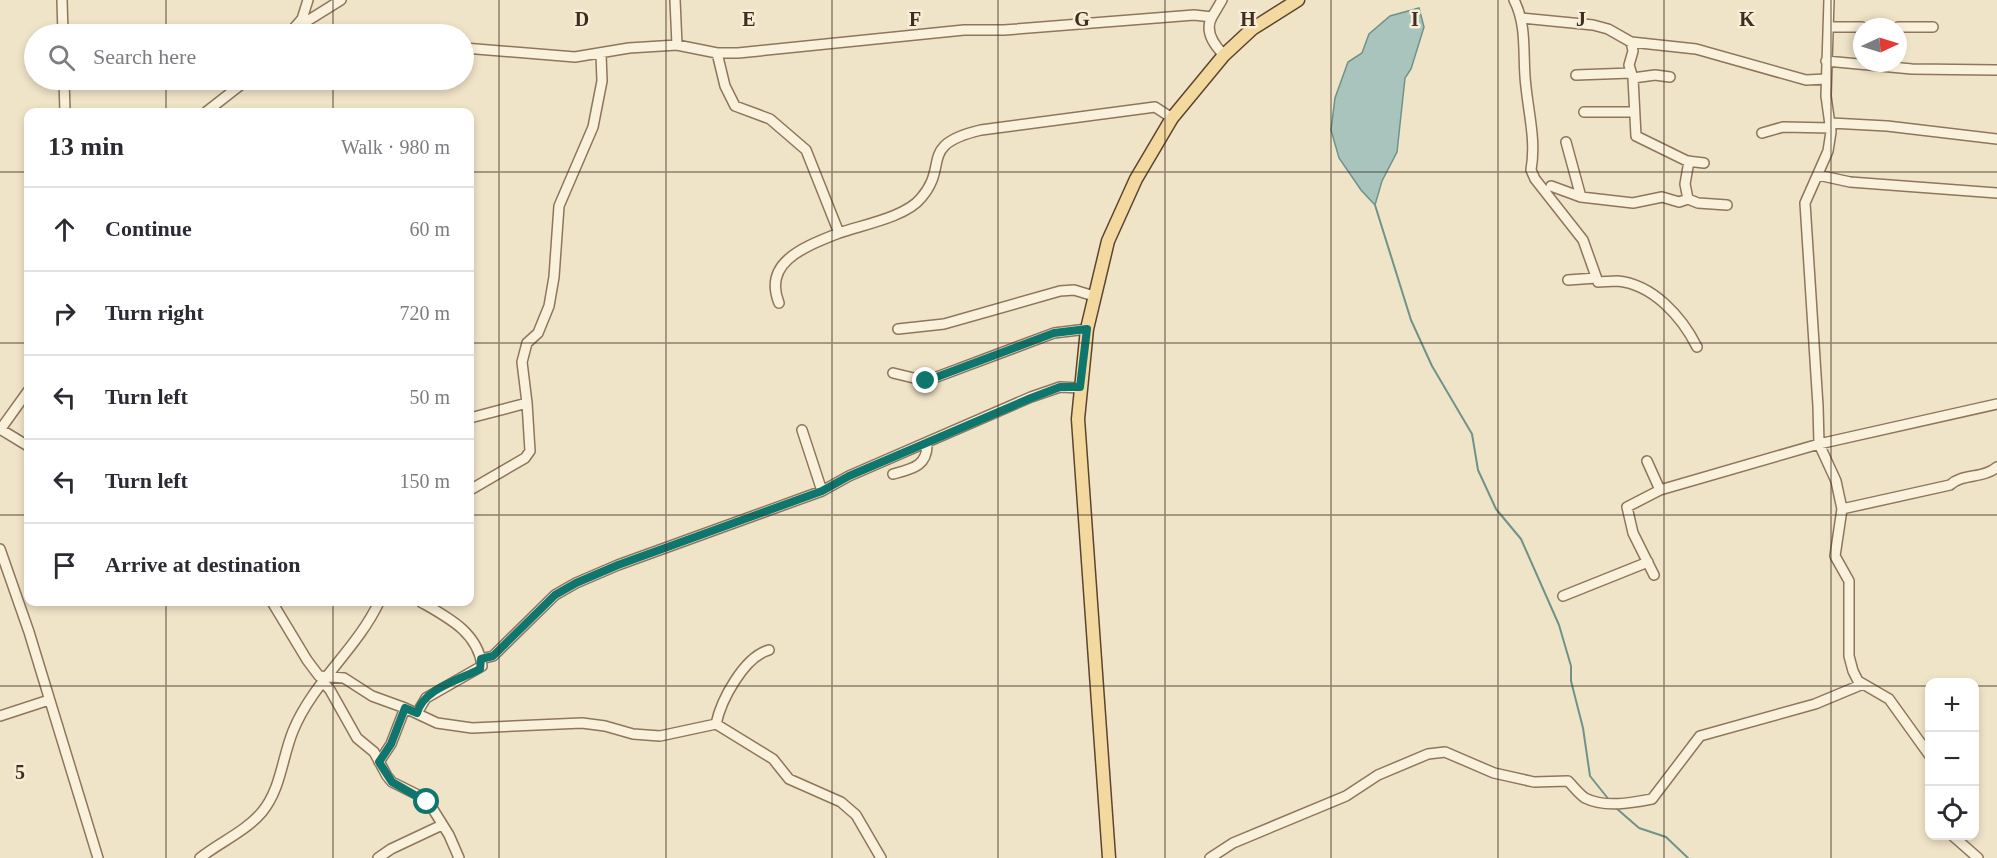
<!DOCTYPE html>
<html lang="en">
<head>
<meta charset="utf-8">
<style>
  body { margin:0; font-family:Georgia,serif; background:#f2f2f3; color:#2b2b33 }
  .controls { position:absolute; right:18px; bottom:18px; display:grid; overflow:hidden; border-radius:12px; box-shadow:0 3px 9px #0003 }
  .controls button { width:54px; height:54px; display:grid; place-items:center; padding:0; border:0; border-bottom:2px solid #e1e1e2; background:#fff; color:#2b2b33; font:30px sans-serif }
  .compass { position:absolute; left:1853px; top:18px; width:54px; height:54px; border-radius:50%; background:#fff; box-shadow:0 3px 9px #0003; rotate:86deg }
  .stop { position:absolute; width:18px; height:18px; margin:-14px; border:4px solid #0f766e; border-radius:50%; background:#fff }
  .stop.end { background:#0f766e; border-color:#fff; box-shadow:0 2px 6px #0008 }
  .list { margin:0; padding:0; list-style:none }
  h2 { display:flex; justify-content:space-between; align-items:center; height:78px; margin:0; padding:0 24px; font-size:26px }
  h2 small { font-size:20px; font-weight:400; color:#7c7c81 }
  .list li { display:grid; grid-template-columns:39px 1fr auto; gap:18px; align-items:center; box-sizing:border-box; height:84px; padding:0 24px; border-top:2px solid #e1e1e2 }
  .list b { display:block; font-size:22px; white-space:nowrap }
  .list em { font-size:20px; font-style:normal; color:#7c7c81 }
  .icon { flex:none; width:33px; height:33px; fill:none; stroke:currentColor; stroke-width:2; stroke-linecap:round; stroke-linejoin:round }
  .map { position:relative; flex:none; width:1997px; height:858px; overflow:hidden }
  .search { position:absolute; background:#fff; box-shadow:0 3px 9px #0003; left:24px; top:24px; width:450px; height:66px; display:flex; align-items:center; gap:15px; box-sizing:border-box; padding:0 21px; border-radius:33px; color:#7c7c81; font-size:22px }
  .panel { position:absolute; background:#fff; box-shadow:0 3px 9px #0003; left:24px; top:108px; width:450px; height:498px; border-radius:12px }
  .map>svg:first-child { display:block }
  .water { fill:#a9c4bc; stroke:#6f938a; stroke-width:1.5 }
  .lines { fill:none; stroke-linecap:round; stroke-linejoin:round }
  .stream { stroke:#6f938a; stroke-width:2 }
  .minor-casing { stroke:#8d765c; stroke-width:12 }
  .major-casing { stroke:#5b4430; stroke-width:15 }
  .minor { stroke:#faf1dc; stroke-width:9 }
  .major { stroke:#f3d9a0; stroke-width:12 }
  .route { stroke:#0f766e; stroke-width:8 }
  .grid { fill:none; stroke:#3d2e20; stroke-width:1.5; stroke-opacity:0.55 }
  .grid-label { font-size:20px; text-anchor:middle; font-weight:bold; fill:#3d2e20; stroke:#f7eed8; stroke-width:5; stroke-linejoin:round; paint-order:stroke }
</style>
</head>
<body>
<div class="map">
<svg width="1997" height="858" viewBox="0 0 1997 858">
  <rect width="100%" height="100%" fill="#f0e4c8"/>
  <path class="water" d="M1419 8 1424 27 1411 69 1405 78 1397 152 1382 181 1375 205 1361 190 1339 158 1331 130 1335 98 1348 62 1362 53 1369 34 1390 16Z"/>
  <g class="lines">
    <path class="stream" d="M1375 205 1411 320 1432 366 1472 434 1478 470 1496 509 1521 539 1559 625 1571 666V681L1583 728 1590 776 1610 801
      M1616 808 1639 828 1666 837 1688 858"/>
    <defs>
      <path id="minor" d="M62 0 63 34
        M675 0 677 45
        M1514 0C1528 27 1522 58 1526 87 1529 116 1536 141 1531 170L1535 179 1583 240 1598 282C1604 282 1610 281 1617 281 1653 284 1682 317 1697 347
        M1829 0 1826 96 1831 132 1828 151 1805 203 1818 406 1819 444 1836 481 1842 509 1835 556 1849 581V656L1853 671 1858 681 1889 699 1930 756
        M1212 17 1222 0
        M1522 18 1593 25 1608 29 1631 42 1696 49 1806 80 1826 79
        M1828 27H1862
        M1898 27H1933
        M296 28 341 0
        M289 34 302 19 308 0
        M1631 42 1633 51 1629 65 1633 78 1636 136 1687 161 1704 163
        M464 48 575 57 629 48 677 45 717 53H738L964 30H1004L1194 15 1212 17C1204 31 1214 45 1224 55
        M717 53 725 86 735 106 770 119 806 150 839 233C862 225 906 217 921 198 950 165 917 145 981 130L1155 107 1172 118
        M1826 61 1912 69 1996 70
        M1576 75 1631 73
        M1633 78 1655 75 1670 77
        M64 80 65 112
        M206 112 247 80
        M1584 112H1634
        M1831 123 1887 126 1997 139
        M1762 133 1783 127 1831 128
        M1566 142 1581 197
        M1689 161 1685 184 1688 199 1698 203 1727 205
        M1818 175 1850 182 1997 193
        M1551 186 1581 197 1633 203 1662 197 1679 202 1688 199
        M1568 280 1596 278
        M779 303C762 261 807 246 839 233
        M898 329 944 324 1060 291 1074 290 1094 296
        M893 373 926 381 1054 333 1087 329
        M470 418 527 403 522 362 527 343 538 333 549 306 554 277 559 206 593 127 602 81 601 54
        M0 429 28 446
        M0 430 28 391
        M802 430 822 491 849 476 1031 397 1060 387 1080 388
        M1647 461 1660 490
        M893 474C912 469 928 466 927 443
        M470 490 525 458 530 451 527 403
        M1842 509 1950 485C1963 473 1983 479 1997 467
        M0 549 29 632 98 858
        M1654 575 1633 533 1627 507 1660 490 1819 444 1997 404
        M1563 596 1648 562
        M272 602 307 660 319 676 344 678 372 696 405 708 391 744 379 762
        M769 650C744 657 721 700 716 724L773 759 789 779 841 802 856 815 881 858
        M481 659 493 656 555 595 576 583 618 565 822 491
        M322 681 330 690 357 738 374 752 387 776 392 782 422 797 431 806 449 835 459 858
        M405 708 437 723 472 728 582 723 605 726 633 734 660 736 716 724
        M417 713 426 698 482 666C478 632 447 617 421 602
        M0 716 49 700
        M1953 836 1978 858
        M200 858C220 842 245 832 262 812 281 789 282 758 293 731 313 682 357 649 379 602
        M378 858 391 849 442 825
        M1210 858 1233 843 1346 796 1378 775 1428 754 1445 752 1494 773 1534 782 1568 781C1573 786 1579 794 1585 798 1605 808 1631 803 1652 799L1700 736 1815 704 1863 684"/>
      <path id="major" d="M1109 858 1078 419 1087 329 1108 241 1136 179 1172 118 1224 55 1252 29 1298 0"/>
    </defs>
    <use href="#minor" class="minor-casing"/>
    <use href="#major" class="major-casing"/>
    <use href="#minor" class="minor"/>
    <use href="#major" class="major"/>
  </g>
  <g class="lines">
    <path class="route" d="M427 802 392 782 379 762 391 744 405 708 417 713C424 688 460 680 480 669L481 659 493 656 555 595 576 583 618 565 822 491 849 476 1031 398 1060 387H1080L1087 329 1054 333 926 381"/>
  </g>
  <path class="grid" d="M166 0V34M333 0V34M499 0V858M666 0V858M832 0V858M998 0V858M1165 0V858M1331 0V858M1498 0V858M1664 0V858M1831 0V858M166 80V112M333 80V112M0 172H28M470 172H1997M0 343H28M470 343H1997M0 515H28M470 515H1997M166 602V858M333 602V858M0 686H1930M1974 686H1997"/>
  <g class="grid-label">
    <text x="582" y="26">D</text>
    <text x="749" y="26">E</text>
    <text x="915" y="26">F</text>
    <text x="1082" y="26">G</text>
    <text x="1248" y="26">H</text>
    <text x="1415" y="26">I</text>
    <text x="1581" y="26">J</text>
    <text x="1747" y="26">K</text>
    <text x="20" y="779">5</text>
  </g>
</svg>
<div class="controls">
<button>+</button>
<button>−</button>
<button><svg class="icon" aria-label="locate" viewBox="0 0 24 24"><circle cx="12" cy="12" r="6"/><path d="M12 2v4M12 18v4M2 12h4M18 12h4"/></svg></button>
</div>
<svg class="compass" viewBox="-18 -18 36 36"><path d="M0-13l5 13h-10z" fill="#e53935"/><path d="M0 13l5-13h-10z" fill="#7c7c81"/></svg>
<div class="stop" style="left:427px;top:802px"></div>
<div class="stop end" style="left:926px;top:381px"></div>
<div class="search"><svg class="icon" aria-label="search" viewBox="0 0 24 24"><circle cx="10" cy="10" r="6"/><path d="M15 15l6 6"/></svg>Search here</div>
<section class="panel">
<h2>13 min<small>Walk · 980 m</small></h2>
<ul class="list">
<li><svg class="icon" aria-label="ahead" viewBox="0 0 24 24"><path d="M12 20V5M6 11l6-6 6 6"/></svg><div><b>Continue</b></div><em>60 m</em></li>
<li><svg class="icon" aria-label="right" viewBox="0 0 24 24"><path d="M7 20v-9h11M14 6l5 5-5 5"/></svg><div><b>Turn right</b></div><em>720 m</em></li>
<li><svg class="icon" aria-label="left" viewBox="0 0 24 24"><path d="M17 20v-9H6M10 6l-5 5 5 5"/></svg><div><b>Turn left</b></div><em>50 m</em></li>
<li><svg class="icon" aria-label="left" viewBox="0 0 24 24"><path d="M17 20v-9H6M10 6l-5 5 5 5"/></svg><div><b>Turn left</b></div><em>150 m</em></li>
<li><svg class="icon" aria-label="arrive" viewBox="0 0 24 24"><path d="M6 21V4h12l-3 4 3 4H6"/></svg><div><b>Arrive at destination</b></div></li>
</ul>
</section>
</div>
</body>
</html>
